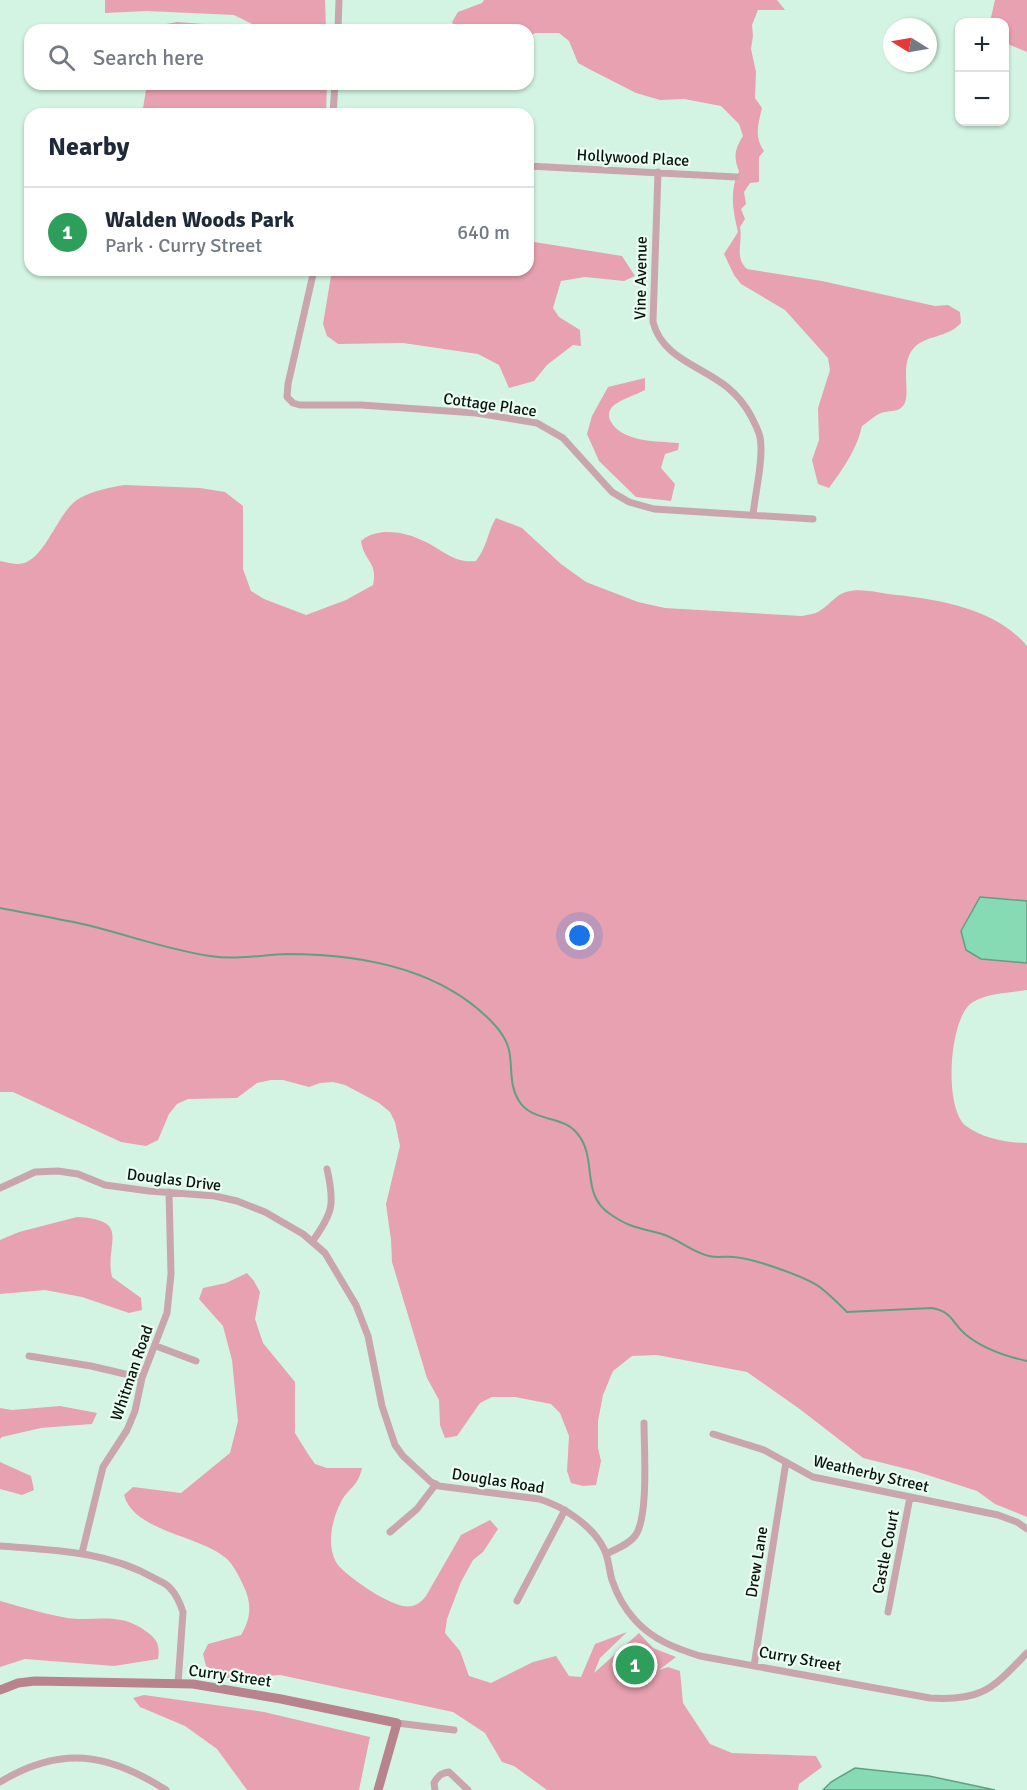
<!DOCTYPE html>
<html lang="en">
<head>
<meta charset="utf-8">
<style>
  body { margin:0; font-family:Signika,sans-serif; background:#f6f6f7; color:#1f2937 }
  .controls { position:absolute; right:18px; top:18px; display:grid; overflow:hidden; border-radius:12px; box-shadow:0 2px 4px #0004 }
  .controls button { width:54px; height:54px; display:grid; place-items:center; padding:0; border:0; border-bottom:2px solid #e0e1e3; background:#fff; color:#1f2937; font:30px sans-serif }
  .compass { position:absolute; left:883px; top:18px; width:54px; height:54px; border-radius:50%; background:#fff; box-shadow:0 2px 4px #0004; rotate:281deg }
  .you { position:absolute; left:580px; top:936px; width:21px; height:21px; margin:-15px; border:4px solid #fff; border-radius:50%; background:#1a73e8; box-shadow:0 0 0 9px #1a73e833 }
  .badge { display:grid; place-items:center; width:39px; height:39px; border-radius:50%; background:#a00749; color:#fff; font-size:20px; font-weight:700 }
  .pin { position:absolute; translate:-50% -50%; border:3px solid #fff; box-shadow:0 2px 6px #0006 }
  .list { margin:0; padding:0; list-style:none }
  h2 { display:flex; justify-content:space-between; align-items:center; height:78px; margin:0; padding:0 24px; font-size:26px }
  h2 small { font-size:20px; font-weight:400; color:#747a83 }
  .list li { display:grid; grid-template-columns:39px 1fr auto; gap:18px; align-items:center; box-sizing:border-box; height:90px; padding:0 24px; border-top:2px solid #e0e1e3 }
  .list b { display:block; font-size:22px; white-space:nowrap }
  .list p { margin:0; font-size:20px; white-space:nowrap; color:#747a83 }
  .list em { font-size:20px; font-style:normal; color:#747a83 }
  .icon { flex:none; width:33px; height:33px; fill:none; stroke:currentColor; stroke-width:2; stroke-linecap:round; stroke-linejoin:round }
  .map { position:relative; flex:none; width:1027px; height:1790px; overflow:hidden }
  .search { position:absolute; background:#fff; box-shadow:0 2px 4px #0004; left:24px; top:24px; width:510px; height:66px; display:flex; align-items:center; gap:15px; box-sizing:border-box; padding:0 21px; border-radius:18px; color:#747a83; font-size:22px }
  .panel { position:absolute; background:#fff; box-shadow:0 2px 4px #0004; left:24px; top:108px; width:510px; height:168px; border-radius:18px }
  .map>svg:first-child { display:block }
  .green { fill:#e7a1b0 }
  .water { fill:#87dbb4; stroke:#619f82; stroke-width:1.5 }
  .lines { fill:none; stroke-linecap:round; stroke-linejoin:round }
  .stream { stroke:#619f82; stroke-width:2 }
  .street { stroke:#cba5ad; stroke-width:7 }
  .secondary { stroke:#b9838e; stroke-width:9 }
  .labels { text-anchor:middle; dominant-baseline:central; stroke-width:4.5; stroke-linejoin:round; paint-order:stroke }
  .street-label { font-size:16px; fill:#09140e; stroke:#ebfef4 }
</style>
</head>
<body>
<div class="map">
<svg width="1027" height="1790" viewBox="0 0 1027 1790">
  <rect width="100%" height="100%" fill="#d4f4e3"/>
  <path class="green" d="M105 0H325L326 30H264L234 15 147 11 105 13Z
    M484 0H777L785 10H758L752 25 753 36 751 49 756 72 755 98 762 108C758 125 754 136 764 151L759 157V182L750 183 744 192 746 204 741 209 745 219 740 227C743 243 734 257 747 269L822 281 935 306 948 305 960 312 961 323C948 338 924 335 913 349 899 366 912 395 903 406 897 413 888 410 881 413 874 416 868 422 862 426 857 449 843 469 829 488L818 484 812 460 819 440 818 408 830 370 828 358 785 310 741 284 734 275 724 254 738 232C733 211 729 191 739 171 733 157 735 149 743 136L739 124 721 106 684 99 660 100 636 93 589 69 578 63 569 41 559 33H535L528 37V30H456L452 22 458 12 482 3Z
    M995 0H1027V52L1005 43 1004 22H990Z
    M177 22 229 26 239 30H159L161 25Z
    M147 84H327L326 114H142Z
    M528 241 622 256 635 276 624 281 585 277 561 281 553 308 559 317 580 330 581 346 573 345 547 365 534 381 509 388 499 365 478 354 403 343 338 344 327 336 323 324 332 270H528Z
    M645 378V390C636 395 620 399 612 407 609 411 608 416 610 420 621 443 658 441 679 443L678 450 665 454 661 468 675 484 671 501 636 497 599 461 587 434 592 416 608 387Z
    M125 485 200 488 225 492 243 506V569L251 591 264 599 306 615 346 600 373 585C378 561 364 562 361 541 376 528 401 531 419 539 440 547 453 564 476 561 488 545 487 533 496 518L522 528 561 564 586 582 638 602 665 608 802 616C807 615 812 614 816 613 827 608 835 595 846 592 859 588 875 592 888 594 936 599 994 607 1027 646V901L980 897 981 959 1027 963V990C1010 993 988 993 973 1002 949 1016 943 1108 966 1126 982 1138 1007 1143 1027 1143V1517L995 1504 977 1491 915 1471 863 1458 801 1410 747 1372 657 1355 632 1356 613 1371 603 1395 598 1421V1448L601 1461 596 1485 583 1486 571 1483 567 1471 569 1436 560 1413 551 1404 515 1397H492L480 1403 457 1436 445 1438 440 1425 439 1400 427 1378 392 1262 391 1240 386 1204 400 1146 395 1122 390 1112 379 1103 345 1085 333 1082 320 1083 309 1087 283 1080H271L257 1083 237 1098 188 1099 177 1104 169 1114 158 1140 146 1146 121 1142 13 1092H0V561C6 562 13 564 18 564 45 564 57 510 80 498 93 491 110 487 125 485Z
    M77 1217C133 1220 104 1243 112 1277L141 1298 142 1310 129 1313 82 1297 45 1290 0 1294V1240L19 1232Z
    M247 1273 254 1281 260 1292 255 1319 263 1343 295 1382V1433L308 1454 315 1464 327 1468H362C358 1487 348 1488 341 1502 332 1519 327 1543 335 1560 339 1571 374 1594 385 1599 402 1607 413 1612 426 1596L461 1535 490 1520 498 1529 483 1552 473 1560 461 1582 447 1619 445 1633 460 1651 469 1676 491 1683 533 1662 556 1656 569 1676 581 1677 595 1644 627 1632 600 1658 594 1673 639 1633 653 1648 676 1657 659 1670 668 1667 680 1671 683 1703 710 1744 732 1753 816 1756 822 1767 799 1784 798 1790H547L514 1766 502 1762 485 1733 453 1712 280 1675 229 1679 206 1666 203 1654 208 1644 241 1635C251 1618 252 1604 244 1587 240 1578 234 1566 227 1559 200 1535 134 1532 124 1495L133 1487 181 1493 230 1453 238 1421 232 1360 223 1326 199 1299 203 1288 226 1283Z
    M60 1406 97 1413 92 1424 41 1428 2 1437 0 1439V1408L12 1410Z
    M0 1462 31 1476 34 1490 22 1495 0 1489Z
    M0 1601C22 1607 45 1614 67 1618 97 1622 119 1611 147 1632 158 1640 160 1646 158 1659L114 1666 25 1659 0 1667Z
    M144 1695 264 1712 370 1737 359 1790H247L217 1749 185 1726 140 1707 133 1698Z"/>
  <path class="water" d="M980 897 1027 901V963L981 959 966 950 961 931Z
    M855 1768 929 1776 995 1790H823L831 1782Z"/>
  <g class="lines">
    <path class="stream" d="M0 908C30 914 61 919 91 926 131 936 169 950 210 956 236 960 261 955 287 954 359 954 438 967 491 1021 500 1030 509 1043 510 1056 512 1072 510 1087 519 1101 532 1122 561 1115 576 1132 599 1157 579 1193 610 1214 630 1228 640 1228 662 1234 678 1239 692 1252 709 1256 717 1258 726 1256 734 1257 752 1258 807 1277 821 1288 830 1295 839 1304 847 1312L932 1308C953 1312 951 1322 965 1334 983 1349 1004 1356 1027 1361"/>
    <path class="street" d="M338 30 339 0
      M333 114 335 84
      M528 166 736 177
      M658 172 653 322C662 358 701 366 727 387 737 395 745 405 751 416 754 422 758 429 760 437 764 457 755 494 753 515
      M314 270 288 384 287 397 293 403 300 405H361L476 413 537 423 563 438 612 492 629 502 654 509 813 519
      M0 1188 35 1172 58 1171 78 1174 105 1185 149 1191 215 1196 237 1201 265 1212 303 1234 325 1253 356 1305 368 1336 382 1406 395 1445 403 1456 431 1482 439 1486 539 1499C563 1506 593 1526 604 1549 609 1559 609 1570 612 1580 617 1595 625 1609 635 1620 653 1640 675 1648 700 1656L930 1698C946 1699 966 1699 981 1692 998 1685 1014 1666 1027 1653
      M312 1242C333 1213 335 1204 327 1169
      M156 1346 196 1361
      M29 1356 91 1366 142 1378
      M713 1434 764 1450 813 1477 998 1515 1017 1522 1027 1529
      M390 1532 417 1509 436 1484
      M0 1546C53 1550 107 1551 154 1578 159 1581 166 1583 170 1588 176 1594 180 1603 183 1612L178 1684
      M82 1553 103 1467 127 1430 135 1411 142 1378 167 1313 171 1274 169 1192
      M606 1554C616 1549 628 1545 635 1536 649 1518 644 1448 644 1423
      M517 1601 565 1510
      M888 1612 910 1497
      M754 1666 786 1462
      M397 1723 454 1730
      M0 1782C61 1745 108 1753 166 1790
      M435 1790 434 1783C438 1776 441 1773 449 1772L468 1790"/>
    <path class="secondary" d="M0 1690 18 1683 35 1681 193 1684 281 1699 397 1723 378 1790"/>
  </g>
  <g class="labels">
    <g class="street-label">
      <text transform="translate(633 158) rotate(3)">Hollywood Place</text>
      <text transform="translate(641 278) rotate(-89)">Vine Avenue</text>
      <text transform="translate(490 405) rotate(8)">Cottage Place</text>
      <text transform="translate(174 1180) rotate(7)">Douglas Drive</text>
      <text transform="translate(132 1373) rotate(-71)">Whitman Road</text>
      <text transform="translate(871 1474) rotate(13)">Weatherby Street</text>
      <text transform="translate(498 1481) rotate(9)">Douglas Road</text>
      <text transform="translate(886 1552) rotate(-79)">Castle Court</text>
      <text transform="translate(757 1562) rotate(-81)">Drew Lane</text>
      <text transform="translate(800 1659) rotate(10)">Curry Street</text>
      <text transform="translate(230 1676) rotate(8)">Curry Street</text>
    </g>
  </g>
</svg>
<div class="controls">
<button>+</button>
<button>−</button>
</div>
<svg class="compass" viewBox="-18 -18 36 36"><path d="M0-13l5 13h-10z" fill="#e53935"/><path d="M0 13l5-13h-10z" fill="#747a83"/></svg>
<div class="you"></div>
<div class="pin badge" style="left:635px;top:1665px;background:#2e9e5b">1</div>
<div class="search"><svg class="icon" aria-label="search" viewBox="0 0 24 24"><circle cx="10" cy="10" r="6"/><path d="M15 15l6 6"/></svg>Search here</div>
<section class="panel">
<h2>Nearby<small></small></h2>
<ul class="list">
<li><span class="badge" style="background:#2e9e5b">1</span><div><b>Walden Woods Park</b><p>Park · Curry Street</p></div><em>640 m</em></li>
</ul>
</section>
</div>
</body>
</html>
